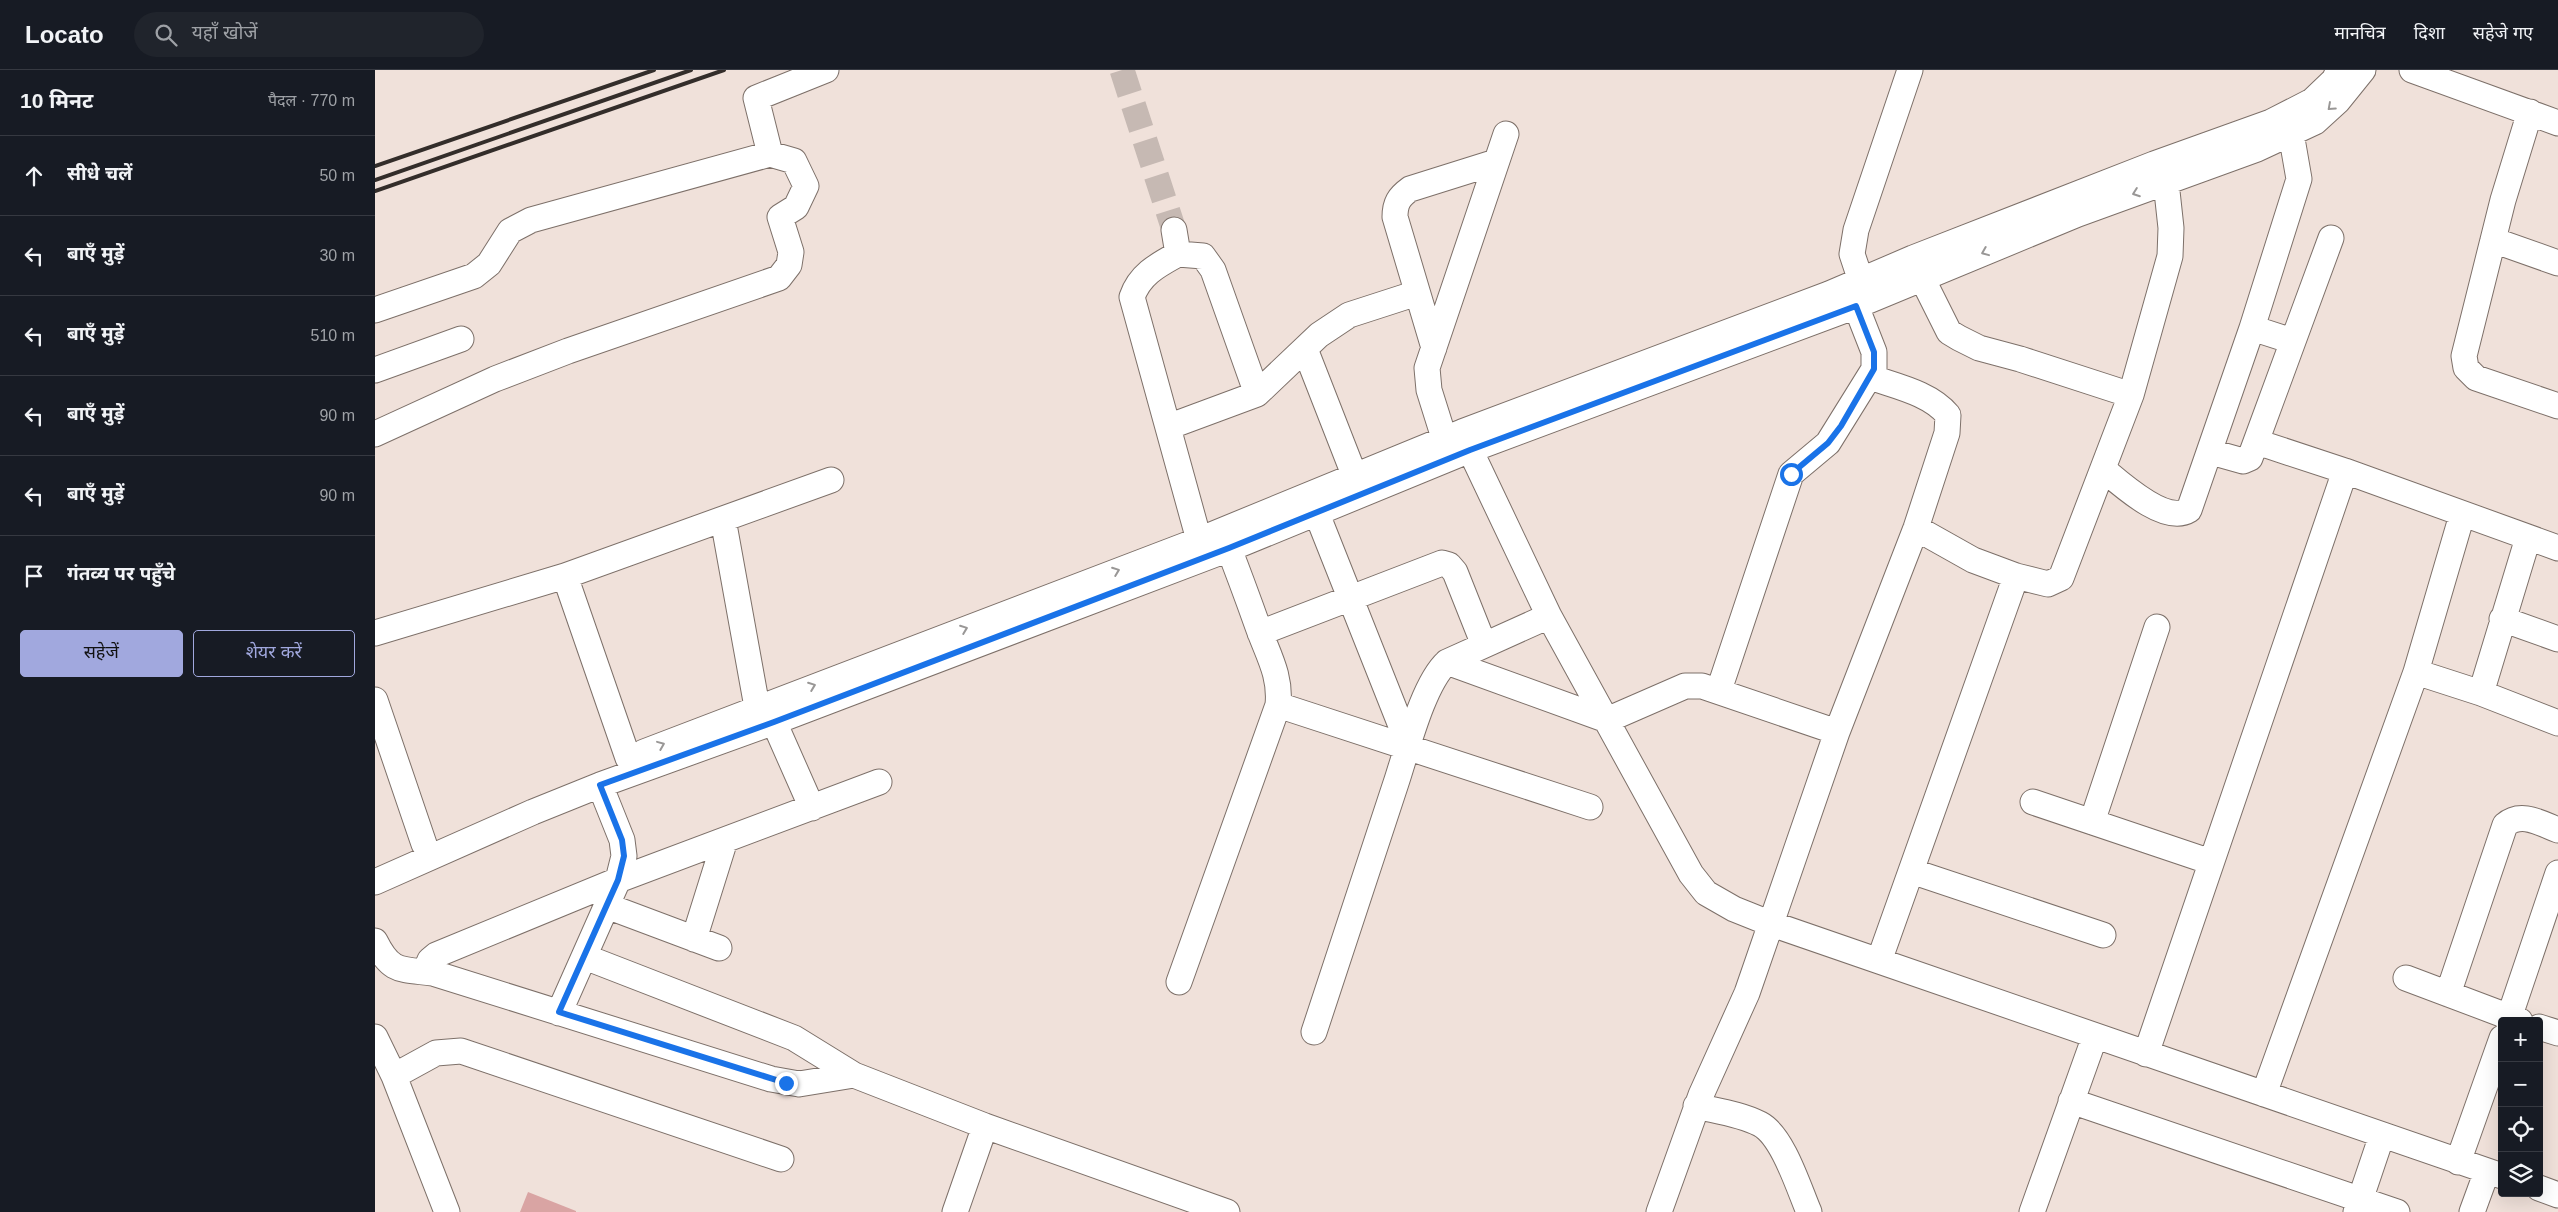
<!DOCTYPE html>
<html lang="hi">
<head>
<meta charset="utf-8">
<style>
  body { margin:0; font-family:Helvetica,"Noto Sans Devanagari",sans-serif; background:#20242c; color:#f1f3f6 }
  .controls { position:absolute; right:15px; bottom:15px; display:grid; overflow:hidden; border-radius:5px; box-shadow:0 5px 20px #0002 }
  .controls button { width:45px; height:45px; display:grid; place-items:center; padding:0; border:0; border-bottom:1px solid #363941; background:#171b24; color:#f1f3f6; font:25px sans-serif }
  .stop { position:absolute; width:15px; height:15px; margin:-11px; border:4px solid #1a73e8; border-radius:50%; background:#fff }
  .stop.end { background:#1a73e8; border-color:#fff; box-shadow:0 1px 5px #0008 }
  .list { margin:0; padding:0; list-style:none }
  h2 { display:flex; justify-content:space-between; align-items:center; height:65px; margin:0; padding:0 20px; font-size:21px }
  h2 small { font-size:16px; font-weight:400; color:#9ea1a6 }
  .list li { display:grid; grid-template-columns:32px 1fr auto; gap:15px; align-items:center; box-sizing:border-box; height:80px; padding:0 20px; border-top:1px solid #363941 }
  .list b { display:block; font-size:19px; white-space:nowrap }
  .list em { font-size:16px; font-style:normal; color:#9ea1a6 }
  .actions { display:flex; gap:10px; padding:15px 20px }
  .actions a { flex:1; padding:11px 0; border:1px solid #a1a8de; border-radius:5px; text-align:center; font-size:18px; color:#a1a8de }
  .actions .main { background:#a1a8de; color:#111 }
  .icon { flex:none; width:28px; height:28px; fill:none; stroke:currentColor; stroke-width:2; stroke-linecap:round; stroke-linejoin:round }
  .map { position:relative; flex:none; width:2183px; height:1142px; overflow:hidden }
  header { display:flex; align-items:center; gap:30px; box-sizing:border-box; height:70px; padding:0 25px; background:#171b24; border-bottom:1px solid #363941 }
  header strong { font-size:24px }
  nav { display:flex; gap:28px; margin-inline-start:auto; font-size:18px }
  .search { width:350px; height:45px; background:#20242c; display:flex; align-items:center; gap:12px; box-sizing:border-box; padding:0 18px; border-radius:28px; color:#9ea1a6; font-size:19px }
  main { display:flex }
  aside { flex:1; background:#171b24 }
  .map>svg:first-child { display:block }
  .building { fill:#d9a4a3 }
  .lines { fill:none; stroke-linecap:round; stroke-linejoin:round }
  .minor-tunnel { stroke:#c6b9b3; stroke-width:25; stroke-dasharray:25 12; stroke-linecap:butt }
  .minor-casing { stroke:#7d7069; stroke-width:27 }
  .minor { stroke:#fff; stroke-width:25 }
  .rail { stroke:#332d2a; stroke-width:4 }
  .oneway { stroke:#999796 }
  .route { stroke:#1a73e8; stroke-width:6 }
</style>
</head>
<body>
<header>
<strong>Locato</strong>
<div class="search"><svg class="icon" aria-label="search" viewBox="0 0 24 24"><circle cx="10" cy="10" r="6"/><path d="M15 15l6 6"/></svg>यहाँ खोजें</div>
<nav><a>मानचित्र</a><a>दिशा</a><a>सहेजे गए</a></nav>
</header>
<main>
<aside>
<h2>10 मिनट<small>पैदल · 770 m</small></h2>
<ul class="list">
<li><svg class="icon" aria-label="ahead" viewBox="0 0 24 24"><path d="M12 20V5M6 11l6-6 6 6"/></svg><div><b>सीधे चलें</b></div><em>50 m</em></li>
<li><svg class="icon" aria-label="left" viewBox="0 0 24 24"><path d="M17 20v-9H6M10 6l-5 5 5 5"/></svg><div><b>बाएँ मुड़ें</b></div><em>30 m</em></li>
<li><svg class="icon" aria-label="left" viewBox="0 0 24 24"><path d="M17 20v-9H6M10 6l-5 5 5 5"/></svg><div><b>बाएँ मुड़ें</b></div><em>510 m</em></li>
<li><svg class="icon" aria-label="left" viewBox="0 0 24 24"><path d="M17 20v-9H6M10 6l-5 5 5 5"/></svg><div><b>बाएँ मुड़ें</b></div><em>90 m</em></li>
<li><svg class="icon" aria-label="left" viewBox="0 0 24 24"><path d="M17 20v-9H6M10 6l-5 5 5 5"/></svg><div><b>बाएँ मुड़ें</b></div><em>90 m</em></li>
<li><svg class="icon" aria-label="arrive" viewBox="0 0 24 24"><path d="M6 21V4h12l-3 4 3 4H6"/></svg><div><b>गंतव्य पर पहुँचे</b></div></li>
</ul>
<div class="actions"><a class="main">सहेजें</a><a>शेयर करें</a></div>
</aside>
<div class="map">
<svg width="2183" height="1142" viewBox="0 0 2183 1142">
  <rect width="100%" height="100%" fill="#f0e1da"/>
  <path class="building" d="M153 1122 201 1141V1142H145Z"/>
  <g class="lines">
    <path class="minor-tunnel" d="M747 0 799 160"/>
    <defs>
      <path id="minor" d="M2037 0 2183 53
        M2155 42 2128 130 2089 286 2091 298 2101 308 2183 336
        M1916 63 1924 109 1877 258 1917 271
        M395 84 381 28 451 0
        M799 160 803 184C783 195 765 204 757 227L824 470
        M2118 170 2183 193
        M803 184 828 186 838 200 882 324
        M1547 208 1574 262 1584 268 1604 278 1645 289 1756 325
        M1486 211 1477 184 1481 160 1535 0
        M0 240 99 206 114 194 135 161 156 150 395 84 419 91 431 116 421 137 405 147 416 182 414 195 404 208 193 281 120 309 0 364
        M1059 278 1020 147C1020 133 1024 127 1035 119L1121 92
        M930 279 980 407
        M0 300 86 269
        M793 357 882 324 944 265 974 245 1042 223
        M1088 365 1174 546 1316 804 1331 823 1359 839 1394 853 2127 1106
        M1070 371 1054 320 1052 298 1131 64
        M1882 372 1970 401 2183 478
        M1836 382 1868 391 1875 388 1956 168
        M1728 399C1746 414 1790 455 1814 440L1877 258
        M942 444 1034 676
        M2087 445 2041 602 2106 623 2183 653
        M348 449 382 637
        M1541 458 1598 490 1641 506 1673 514 1686 508 1756 325 1795 186 1796 158 1791 112
        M190 506 253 688
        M2127 549 2183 569
        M0 563 190 506 456 410
        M885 563 1067 493 1074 495 1080 502 1109 575
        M1072 592 1232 650 1310 616H1327L1462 662
        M1344 620 1416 404 1453 373 1499 299V282L1481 236
        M2106 623 2153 468
        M0 630 49 774
        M903 635 1215 737
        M399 652 437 738
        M269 682 824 470 1087 362 1454 224 1538 188 1779 94 1896 52 1937 31 1959 10 1964 0
        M504 712 243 810 61 885 55 890 52 897 58 903 396 1009 424 1014 479 1005 610 1056 852 1142
        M1658 732 1836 792
        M1717 752 1782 557
        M1536 801 1728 865
        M0 812 158 742 225 715 399 652 854 479 1095 380 1481 236 1703 144 1882 79 1940 52 1963 31 1988 0
        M232 836 344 878
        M319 869 350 770
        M0 871C16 903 25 899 58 903
        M210 887 419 968 479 1005
        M1504 891 1641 506
        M2031 908 2145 951
        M804 912 903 635C906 605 893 585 883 557 872 526 860 494 848 463
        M2073 924 2130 755C2146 741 2165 753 2183 760
        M184 943 243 810 249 786 247 770 225 715
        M2133 951 2183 803
        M2164 957 2183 963
        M939 962C967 879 994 796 1021 713 1032 680 1048 614 1072 592L1174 546
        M0 967 19 1006 72 1142
        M1771 984 1970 401
        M19 1006 61 983 86 981 406 1089
        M1889 1024 2041 602
        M1696 1031 2022 1142
        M1321 1036C1342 1041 1366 1044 1385 1054 1408 1066 1424 1119 1434 1142
        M2083 1092 2127 968
        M2164 1118 2183 1125
        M580 1142 610 1056
        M1284 1142 1326 1025 1372 923 1462 662 1541 458 1572 363 1573 345C1555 323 1520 316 1495 307
        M1657 1142 1720 966
        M1981 1142 2007 1065
        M2097 1142 2112 1101"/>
    </defs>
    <use href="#minor" class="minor-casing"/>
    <use href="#minor" class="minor"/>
    <path class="rail" d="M0 96 279 0
      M0 110 316 0
      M0 121 349 0"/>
  </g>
  <defs><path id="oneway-chevron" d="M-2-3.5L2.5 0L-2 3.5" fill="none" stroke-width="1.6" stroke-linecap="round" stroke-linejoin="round" transform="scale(1.25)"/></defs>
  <g class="oneway">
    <use href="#oneway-chevron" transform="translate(1956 37) rotate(138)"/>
    <use href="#oneway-chevron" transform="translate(1761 123) rotate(160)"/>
    <use href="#oneway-chevron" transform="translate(1610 182) rotate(158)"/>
    <use href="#oneway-chevron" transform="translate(741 501) rotate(-21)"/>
    <use href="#oneway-chevron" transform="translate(589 559) rotate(-21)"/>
    <use href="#oneway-chevron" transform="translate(437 616) rotate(-21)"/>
    <use href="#oneway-chevron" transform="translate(286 675) rotate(-22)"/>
  </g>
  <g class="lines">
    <path class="route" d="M411 1013 184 942 243 810 249 786 247 770 225 715 399 652 854 478 1095 380 1481 236 1499 282V299L1466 356 1453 373 1416 404"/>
  </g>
</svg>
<div class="controls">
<button>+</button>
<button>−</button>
<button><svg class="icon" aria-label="locate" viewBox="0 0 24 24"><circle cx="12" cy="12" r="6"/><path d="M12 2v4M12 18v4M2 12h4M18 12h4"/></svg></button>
<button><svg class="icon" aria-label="layers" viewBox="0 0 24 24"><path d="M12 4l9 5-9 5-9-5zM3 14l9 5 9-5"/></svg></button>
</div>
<div class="stop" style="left:1416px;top:404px"></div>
<div class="stop end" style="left:411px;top:1013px"></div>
</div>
</main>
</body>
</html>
